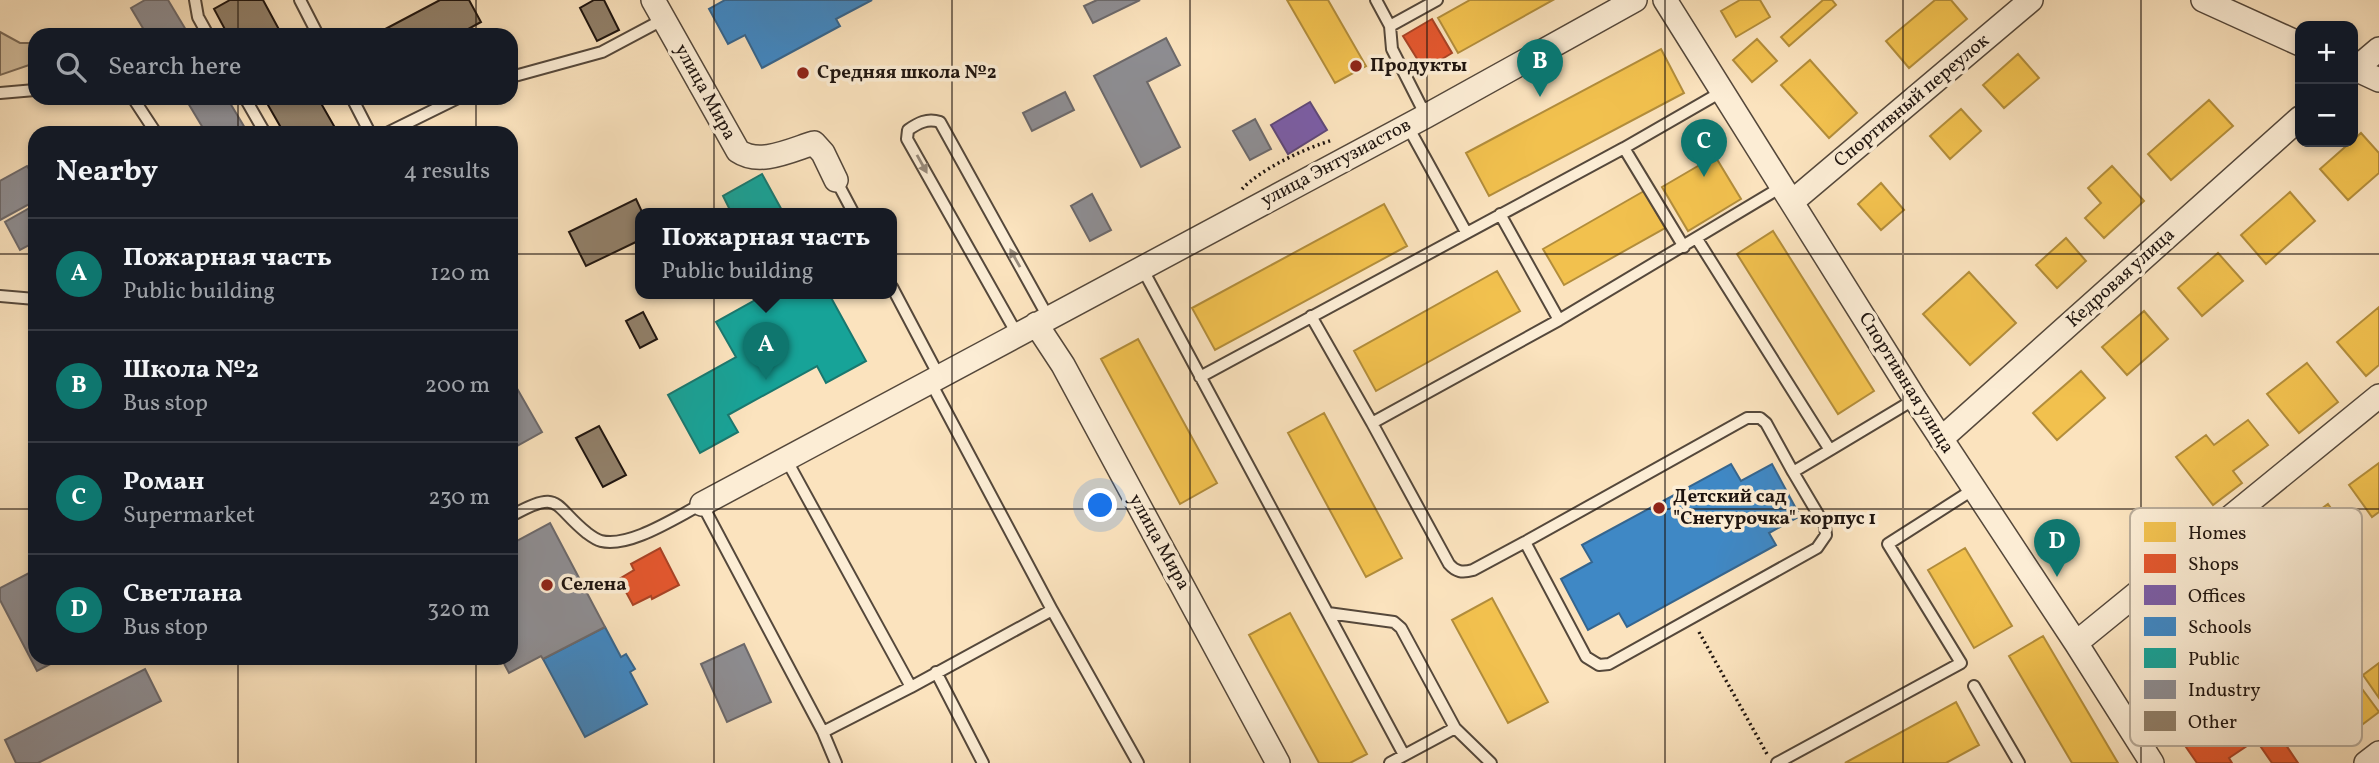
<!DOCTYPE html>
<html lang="en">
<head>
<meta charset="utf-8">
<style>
  body { margin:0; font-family:Vollkorn,serif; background:#242831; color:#f1f3f6 }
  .controls { position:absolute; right:21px; top:21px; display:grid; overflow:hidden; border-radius:14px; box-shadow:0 4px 10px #0003 }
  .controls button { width:63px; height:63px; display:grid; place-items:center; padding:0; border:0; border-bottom:2px solid #363941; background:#171b24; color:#f1f3f6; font:35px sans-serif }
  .you { position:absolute; left:1101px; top:506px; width:24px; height:24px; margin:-18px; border:5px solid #fff; border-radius:50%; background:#1a73e8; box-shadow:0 0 0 10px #1a73e833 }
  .badge { display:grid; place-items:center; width:46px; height:46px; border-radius:50%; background:#0f766e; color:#fff; font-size:23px; font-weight:700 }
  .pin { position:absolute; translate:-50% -58px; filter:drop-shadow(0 2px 4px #0008) }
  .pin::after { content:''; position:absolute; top:37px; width:24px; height:21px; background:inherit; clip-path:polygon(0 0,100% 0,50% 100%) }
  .popup { position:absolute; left:635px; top:208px; width:262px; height:91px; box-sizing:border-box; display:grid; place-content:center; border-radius:14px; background:#171b24; filter:drop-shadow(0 2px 5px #0005); font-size:23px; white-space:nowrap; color:#9ea1a6 }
  .popup b { font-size:26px; color:#f1f3f6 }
  .popup::after { content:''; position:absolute; left:50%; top:100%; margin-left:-14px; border:14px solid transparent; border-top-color:#171b24 }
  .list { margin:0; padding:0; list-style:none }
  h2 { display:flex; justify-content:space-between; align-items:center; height:91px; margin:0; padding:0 28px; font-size:30px }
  h2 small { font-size:23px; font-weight:400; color:#9ea1a6 }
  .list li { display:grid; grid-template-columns:46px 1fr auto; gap:21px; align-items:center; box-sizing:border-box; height:112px; padding:0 28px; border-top:2px solid #363941 }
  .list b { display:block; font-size:26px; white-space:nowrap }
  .list p { margin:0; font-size:23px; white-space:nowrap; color:#9ea1a6 }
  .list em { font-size:23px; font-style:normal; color:#9ea1a6 }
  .icon { flex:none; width:38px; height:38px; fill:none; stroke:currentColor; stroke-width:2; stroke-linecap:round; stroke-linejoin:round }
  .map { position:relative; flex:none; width:2379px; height:763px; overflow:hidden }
  .search { position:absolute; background:#171b24; box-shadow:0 4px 10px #0003; left:28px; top:28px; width:490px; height:77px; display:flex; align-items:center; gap:18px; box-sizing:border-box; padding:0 24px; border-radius:21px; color:#9ea1a6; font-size:26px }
  .panel { position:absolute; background:#171b24; box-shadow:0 4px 10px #0003; left:28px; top:126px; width:490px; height:539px; border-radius:21px }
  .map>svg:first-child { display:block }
  .green { fill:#d5c0a0; stroke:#7a6a58; stroke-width:2 }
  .homes { fill:#f2c14e; stroke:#b28d3b; stroke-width:2 }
  .shops { fill:#e4572e; stroke:#a94325; stroke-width:2 }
  .offices { fill:#7b5ea7; stroke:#5f4879; stroke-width:2 }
  .schools { fill:#3f88c5; stroke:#35658e; stroke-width:2 }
  .public { fill:#17a398; stroke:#19786f; stroke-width:2 }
  .industry { fill:#8d8d92; stroke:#6c696b; stroke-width:2 }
  .building { fill:#91806a; stroke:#1e140f; stroke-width:2 }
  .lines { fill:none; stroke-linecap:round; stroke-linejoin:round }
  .lane-casing { stroke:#55483b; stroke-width:14 }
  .street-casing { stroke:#55483b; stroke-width:26 }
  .path { stroke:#1e140f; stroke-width:3.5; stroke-dasharray:2 3.5; stroke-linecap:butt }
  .lane { stroke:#fcedd5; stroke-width:10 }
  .street { stroke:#fcedd5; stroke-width:23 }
  .oneway { fill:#988b7c }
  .grid { fill:none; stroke:#1e140f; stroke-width:2; stroke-opacity:0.55 }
  .poi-dot { fill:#8f2418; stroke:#fcedd5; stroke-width:2.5 }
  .labels { text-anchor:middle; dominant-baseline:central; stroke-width:7; stroke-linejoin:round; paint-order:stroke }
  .poi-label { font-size:19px; font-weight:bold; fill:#1e140f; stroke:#fcedd5; text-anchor:start }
  .street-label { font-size:19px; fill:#1e140f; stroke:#fcedd5 }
  .key { fill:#fcedd5; stroke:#b9ac9a; stroke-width:2 }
  .key-label { font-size:19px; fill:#1e140f }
</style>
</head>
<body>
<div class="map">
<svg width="2379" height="763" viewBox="0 0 2379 763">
  <rect width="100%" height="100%" fill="#fbe3be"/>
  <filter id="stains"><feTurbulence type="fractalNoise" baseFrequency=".00286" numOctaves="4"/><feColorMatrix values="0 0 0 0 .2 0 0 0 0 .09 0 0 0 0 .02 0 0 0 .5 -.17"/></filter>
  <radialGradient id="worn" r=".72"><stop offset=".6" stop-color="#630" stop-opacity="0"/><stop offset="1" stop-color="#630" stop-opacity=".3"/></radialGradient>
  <path class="green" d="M0 32 20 43H35V63L0 75Z"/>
  <path class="homes" d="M1287 0H1328L1366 66 1335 83Z
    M1470 0H1553L1458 53 1438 18Z
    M1740 0H1760L1770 17 1736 37 1721 11Z
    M1823 0H1832L1836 5 1789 46 1781 37Z
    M1935 0H1951L1967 19 1909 68 1886 41Z
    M1757 39 1777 61 1752 82 1733 60Z
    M1661 49 1684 93 1489 196 1466 153Z
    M2018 54 2039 78 2004 108 1983 85Z
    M1810 60 1857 113 1829 138 1781 85Z
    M2209 100 2233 126 2171 180 2148 154Z
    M1961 109 1981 131 1950 159 1930 136Z
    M2361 133 2379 153V173L2348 200 2320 169Z
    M1715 156 1741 199 1688 231 1662 187Z
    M2112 166 2144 201 2104 238 2085 218 2101 203 2088 188Z
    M1881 183 1904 210 1881 230 1858 204Z
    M1644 191 1665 228 1564 285 1543 249Z
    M2290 192 2315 221 2266 264 2241 235Z
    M1384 204 1407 246 1215 350 1192 308Z
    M1773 231 1874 391 1838 414 1737 254Z
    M2066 238 2086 261 2057 288 2036 265Z
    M2218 253 2243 281 2202 316 2178 288Z
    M1497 271 1520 311 1376 391 1354 351Z
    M1969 272 2016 323 1970 365 1923 314Z
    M2379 307V365L2366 376 2337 342Z
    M2144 311 2168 339 2127 375 2102 347Z
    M1138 339 1217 483 1180 504 1101 359Z
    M2307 363 2338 402 2299 433 2267 394Z
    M2081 371 2105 398 2057 440 2033 413Z
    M1324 413 1402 558 1366 577 1288 433Z
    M2248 420 2268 445 2233 471 2242 483 2213 505 2176 457 2206 435 2214 445Z
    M2379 463V512L2372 517 2349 485Z
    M2328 504 2348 532 2316 556 2295 528Z
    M1965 548 2012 626 1974 648 1928 570Z
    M2248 562 2268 588 2233 613 2214 587Z
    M1492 598 1548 702 1508 723 1452 620Z
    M1290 613 1367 754 1350 763H1319L1249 635Z
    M2188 614 2215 650 2190 668 2163 633Z
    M2043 636 2118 763H2072L2009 656Z
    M2379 663V698L2363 675Z
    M2357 682 2379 712 2343 739 2321 709Z
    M1956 702 1979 745 1946 763H1845Z"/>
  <path class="shops" d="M1432 19 1452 53 1424 70 1403 36Z
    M660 548 679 585 652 599 651 596 633 605 619 579 634 570 631 564Z
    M2247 687 2298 763H2272L2256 740 2229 758 2232 763H2197L2177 734Z"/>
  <path class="offices" d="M1310 102 1327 130 1288 154 1271 125Z"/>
  <path class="schools" d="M725 0H872L836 19 840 26 762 68 745 35 728 44 709 9Z
    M1731 464 1741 481 1772 464 1800 516 1769 533 1776 545 1627 627 1619 613 1588 630 1561 579 1592 562 1582 545Z
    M605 627 621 657 626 654 635 669 630 672 647 704 585 737 543 659Z"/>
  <path class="public" d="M762 174 784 214H732L723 196Z
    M766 294H829L866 361 826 383 817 366 728 415 738 432 700 453 668 395 736 357 716 322Z"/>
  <path class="industry" d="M145 0H168L189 35H147L131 8Z
    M1097 0H1140L1093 23 1084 6Z
    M1166 38 1180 65 1147 82 1180 147 1141 167 1094 76Z
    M1065 92 1074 110 1032 131 1023 113Z
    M185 98H227L248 133H206Z
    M1255 119 1271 149 1250 160 1233 131Z
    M27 166 35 179V201L0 220V181Z
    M1092 194 1111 230 1090 241 1071 206Z
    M35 205V242L20 250 5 222Z
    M511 378 542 432 515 447 511 439Z
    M550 523 605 627 543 659 541 656 509 673 501 658H511V544Z
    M35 570V658H62L37 671 0 600V588Z
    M744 644 771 702 727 722 701 664Z
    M145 669 161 701 38 763H16L5 740Z"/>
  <path class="building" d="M230 0H263L282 35H228L214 9Z
    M440 0H469L481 22 461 33 462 35H374Z
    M594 0H604L619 30 597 41 580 8Z
    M264 98H318L338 133H284Z
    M636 199 643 214H640V240L586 266 569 232Z
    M643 312 657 339 640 348 626 321Z
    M599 426 626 475 603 487 576 438Z"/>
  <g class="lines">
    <defs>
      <path id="lane" d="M195 0 198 17 208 35
        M300 0 318 35
        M1376 0 1390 26 1392 49 1426 116
        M1390 26 1437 0
        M511 77 602 52 664 19
        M0 93 35 90
        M133 98 156 133
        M245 98 265 133
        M352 98 370 133
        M1407 125 1466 232
        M387 133 458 98
        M1624 148 1684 247
        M836 180 854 214
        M1500 214 1559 320
        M1697 239 1830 450 1915 399
        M1142 268 1404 755
        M892 287 939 376
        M0 296 35 299
        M1311 316 1372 423 1559 320 1783 186
        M1017 334 907 139 908 130C918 123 927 118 940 122L1048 317
        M1200 377 1624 148 1723 91
        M1372 423 1449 564C1456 572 1462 573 1473 570L1525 542
        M786 459 911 687 1052 610 930 381
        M1793 472 1825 526 1826 535 1817 548 1609 664 1599 665 1586 657 1525 542 1747 418H1760L1766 423 1793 472 1830 450
        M511 516C561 488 552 505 587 533 591 536 597 540 601 541 630 548 676 517 702 504L823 732 836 763
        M1052 610 1138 763
        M1328 613 1394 622 1401 628 1455 728 1390 763
        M936 672 983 763
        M1974 686 2019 763
        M1455 728 1491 763
        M823 732 911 687
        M1777 763 1961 663 1888 544 1974 489"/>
      <path id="street" d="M653 0 738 151C760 166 791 150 814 143L823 153 836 180
        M1665 0 1915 399 2076 643 2152 763
        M2203 0 2300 44
        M2353 68 2379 80
        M2353 71 2379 49
        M1793 201 2031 0
        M1036 324 1063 365 1278 763
        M1941 439 2300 118
        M702 504 1426 116 1635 0
        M2076 643 2379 396
        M2366 763 2379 753"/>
    </defs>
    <use href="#lane" class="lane-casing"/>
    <use href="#street" class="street-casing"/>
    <path class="path" d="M1242 189C1261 169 1305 148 1333 140
      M1699 632 1767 754"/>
    <use href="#lane" class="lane"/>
    <use href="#street" class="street"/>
  </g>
  <defs><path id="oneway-solid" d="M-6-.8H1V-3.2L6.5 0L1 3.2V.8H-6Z" transform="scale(1.75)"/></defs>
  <g class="oneway">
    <use href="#oneway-solid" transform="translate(922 164) rotate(61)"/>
    <use href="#oneway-solid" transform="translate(1015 258) rotate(-119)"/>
  </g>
  <path class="grid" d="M238 0V35M476 0V35M714 0V763M952 0V763M1190 0V763M1427 0V763M1665 0V763M1903 0V763M2141 0V763M238 98V133M476 98V133M0 254H35M511 254H2379M0 509H35M511 509H2379M238 658V763M476 658V763"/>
  <g class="poi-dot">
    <circle cx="1356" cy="66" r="7"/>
    <circle cx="803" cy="73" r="7"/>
    <circle cx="1659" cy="508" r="7"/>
    <circle cx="547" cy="585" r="7"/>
  </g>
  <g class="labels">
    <g class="poi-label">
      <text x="1370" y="66">Продукты</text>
      <text x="817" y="73">Средняя школа №2</text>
      <text x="1673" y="497">Детский сад<tspan x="1673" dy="22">"Снегурочка" корпус 1</tspan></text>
      <text x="561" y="585">Селена</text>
    </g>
    <g class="street-label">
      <text transform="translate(705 92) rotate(61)">улица Мира</text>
      <text transform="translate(1912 101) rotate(-40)">Спортивный переулок</text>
      <text transform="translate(1336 163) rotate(-28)">улица Энтузиастов</text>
      <text transform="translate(2121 278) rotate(-42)">Кедровая улица</text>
      <text transform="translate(1906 383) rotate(58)">Спортивная улица</text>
      <text transform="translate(1159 542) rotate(61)">улица Мира</text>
    </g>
  </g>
  <rect x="2130" y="508" width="232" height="238" rx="10" class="key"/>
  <rect x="2144" y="522" width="32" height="20" fill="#f2c14e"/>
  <rect x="2144" y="554" width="32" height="19" fill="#e4572e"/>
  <rect x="2144" y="585" width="32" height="20" fill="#7b5ea7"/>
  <rect x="2144" y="617" width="32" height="19" fill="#3f88c5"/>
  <rect x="2144" y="648" width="32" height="20" fill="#17a398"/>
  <rect x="2144" y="680" width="32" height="19" fill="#8d8d92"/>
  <rect x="2144" y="711" width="32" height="20" fill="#91806a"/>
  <g class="key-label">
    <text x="2188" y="539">Homes</text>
    <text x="2188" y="570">Shops</text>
    <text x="2188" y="602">Offices</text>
    <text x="2188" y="633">Schools</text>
    <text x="2188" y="665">Public</text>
    <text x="2188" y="696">Industry</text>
    <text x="2188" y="728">Other</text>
  </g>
  <rect width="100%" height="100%" filter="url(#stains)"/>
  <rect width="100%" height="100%" fill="url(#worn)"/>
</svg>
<div class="controls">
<button>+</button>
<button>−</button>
</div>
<div class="you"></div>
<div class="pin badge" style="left:766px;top:380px">A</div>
<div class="popup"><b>Пожарная часть</b>Public building</div>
<div class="pin badge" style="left:1540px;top:97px">B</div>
<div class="pin badge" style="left:1704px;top:177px">C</div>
<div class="pin badge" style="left:2057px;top:577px">D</div>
<div class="search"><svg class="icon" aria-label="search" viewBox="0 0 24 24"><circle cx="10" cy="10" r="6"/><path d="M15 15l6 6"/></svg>Search here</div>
<section class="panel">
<h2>Nearby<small>4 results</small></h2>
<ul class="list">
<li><span class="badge">A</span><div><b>Пожарная часть</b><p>Public building</p></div><em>120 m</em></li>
<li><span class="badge">B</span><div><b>Школа №2</b><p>Bus stop</p></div><em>200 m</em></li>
<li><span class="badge">C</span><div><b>Роман</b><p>Supermarket</p></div><em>230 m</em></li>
<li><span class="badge">D</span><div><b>Светлана</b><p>Bus stop</p></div><em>320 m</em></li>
</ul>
</section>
</div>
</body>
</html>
